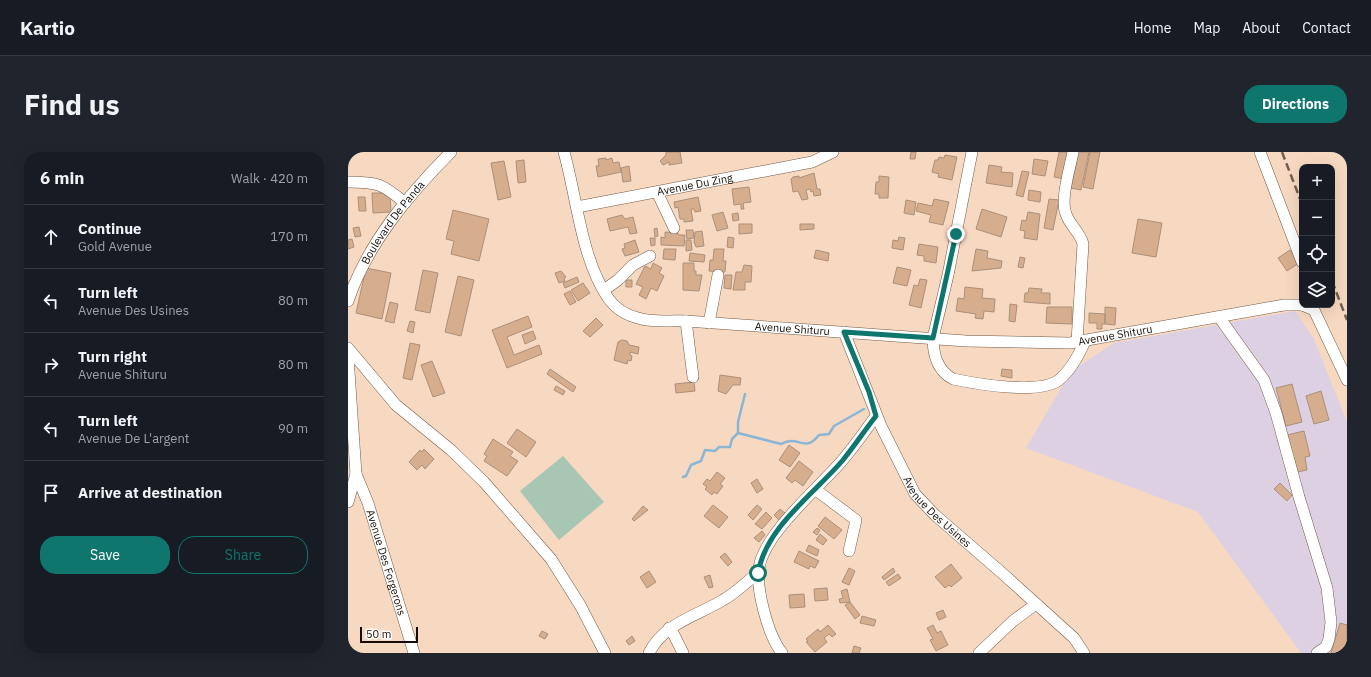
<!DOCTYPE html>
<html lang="en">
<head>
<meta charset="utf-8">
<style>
  body { margin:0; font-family:"IBM Plex Sans",sans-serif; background:#20242c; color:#f1f3f6 }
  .controls { position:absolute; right:12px; top:12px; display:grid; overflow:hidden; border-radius:8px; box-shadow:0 4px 16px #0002 }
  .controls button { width:36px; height:36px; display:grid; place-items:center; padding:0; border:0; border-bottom:1px solid #363941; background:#171b24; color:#f1f3f6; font:20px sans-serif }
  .scale { position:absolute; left:12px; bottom:10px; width:58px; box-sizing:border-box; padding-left:4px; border:2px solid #160c05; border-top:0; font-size:11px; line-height:14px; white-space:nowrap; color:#160c05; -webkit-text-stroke:3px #fff; paint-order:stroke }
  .stop { position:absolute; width:12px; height:12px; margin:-9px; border:3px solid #0f766e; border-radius:50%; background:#fff }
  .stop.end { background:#0f766e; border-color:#fff; box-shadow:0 1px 4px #0008 }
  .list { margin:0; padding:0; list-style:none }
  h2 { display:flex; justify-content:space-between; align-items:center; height:52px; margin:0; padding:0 16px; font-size:17px }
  h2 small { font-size:13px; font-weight:400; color:#9ea1a6 }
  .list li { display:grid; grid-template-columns:26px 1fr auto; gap:12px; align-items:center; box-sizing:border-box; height:64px; padding:0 16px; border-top:1px solid #363941 }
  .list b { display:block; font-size:15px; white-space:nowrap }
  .list p { margin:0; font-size:13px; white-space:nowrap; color:#9ea1a6 }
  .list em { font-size:13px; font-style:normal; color:#9ea1a6 }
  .actions { display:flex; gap:8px; padding:12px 16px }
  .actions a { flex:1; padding:9px 0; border:1px solid #0f766e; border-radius:16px; text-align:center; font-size:14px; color:#0f766e }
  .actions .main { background:#0f766e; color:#fff }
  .icon { flex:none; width:22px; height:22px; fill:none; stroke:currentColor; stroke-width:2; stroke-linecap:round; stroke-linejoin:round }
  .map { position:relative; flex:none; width:999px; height:501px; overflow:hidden; border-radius:16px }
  header { display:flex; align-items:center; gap:24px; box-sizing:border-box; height:56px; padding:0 20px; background:#171b24; border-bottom:1px solid #363941 }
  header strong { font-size:19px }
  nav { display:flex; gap:22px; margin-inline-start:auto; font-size:14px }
  .intro { display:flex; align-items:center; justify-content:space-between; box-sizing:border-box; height:96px; padding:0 24px }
  h1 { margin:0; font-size:28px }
  .button { padding:10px 18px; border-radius:16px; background:#0f766e; color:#fff; font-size:14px; font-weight:700 }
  main { display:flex; gap:24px; padding:0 24px }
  aside { flex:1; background:#171b24; border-radius:16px; box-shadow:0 4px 16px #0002 }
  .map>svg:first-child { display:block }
  .industrial { fill:#ded0e3 }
  .green { fill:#a8c6b4 }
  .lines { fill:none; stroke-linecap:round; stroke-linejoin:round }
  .stream { stroke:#8ab6d5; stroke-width:2.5 }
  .building { fill:#d7ae8d; stroke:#aa8f7a }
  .minor-casing { stroke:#725945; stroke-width:12 }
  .minor { stroke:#fff; stroke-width:11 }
  .rail { stroke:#715f51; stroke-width:2.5; stroke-dasharray:8 4; stroke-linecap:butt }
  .route { stroke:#0f766e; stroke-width:5 }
  .labels { text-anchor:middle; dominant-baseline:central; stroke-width:4; stroke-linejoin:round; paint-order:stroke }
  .street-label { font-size:11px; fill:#160c05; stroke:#fff }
</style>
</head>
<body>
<header>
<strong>Kartio</strong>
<nav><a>Home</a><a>Map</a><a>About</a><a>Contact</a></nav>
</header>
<div class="intro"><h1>Find us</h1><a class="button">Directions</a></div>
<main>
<aside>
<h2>6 min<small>Walk · 420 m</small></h2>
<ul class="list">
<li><svg class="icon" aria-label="ahead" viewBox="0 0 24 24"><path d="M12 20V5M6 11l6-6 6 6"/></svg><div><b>Continue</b><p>Gold Avenue</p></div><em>170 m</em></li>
<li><svg class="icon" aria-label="left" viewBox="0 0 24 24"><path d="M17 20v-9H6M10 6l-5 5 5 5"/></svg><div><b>Turn left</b><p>Avenue Des Usines</p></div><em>80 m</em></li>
<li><svg class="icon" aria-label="right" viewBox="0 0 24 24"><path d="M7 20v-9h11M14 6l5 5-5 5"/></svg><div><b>Turn right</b><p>Avenue Shituru</p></div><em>80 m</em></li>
<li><svg class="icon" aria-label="left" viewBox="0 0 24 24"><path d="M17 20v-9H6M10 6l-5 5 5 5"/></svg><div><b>Turn left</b><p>Avenue De L'argent</p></div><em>90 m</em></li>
<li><svg class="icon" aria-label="arrive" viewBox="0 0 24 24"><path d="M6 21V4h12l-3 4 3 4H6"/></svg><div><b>Arrive at destination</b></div></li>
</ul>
<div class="actions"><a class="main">Save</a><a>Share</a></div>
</aside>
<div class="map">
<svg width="999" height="501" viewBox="0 0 999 501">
  <rect width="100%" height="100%" fill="#f7d9c2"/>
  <path class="industrial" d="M947 159 966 187 999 270V501H953L850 360 678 296 723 219 766 191Z"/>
  <path class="green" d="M215 304 256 350 211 388 172 339Z"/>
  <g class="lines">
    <path class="stream" d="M390 281V270L397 242
      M335 325 338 324 343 313 353 309 357 298 367 299 371 295H382L384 287 390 281 433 292C451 282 456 302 471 283L481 282 486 274 516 257"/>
  </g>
  <path class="building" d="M318 0H332L334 11 321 13V10L315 13 312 9 318 3Z
    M563 0H568L567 7H562Z
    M711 0H722L716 27 706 25Z
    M730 0H741L733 38 723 36Z
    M742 0H752L745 37 735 35Z
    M597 3 609 5 604 28 590 25 591 22 584 20 587 8H590L591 5 596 6Z
    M258 6V8L264 6 265 11 271 10 273 20 250 25 248 14H251L250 7Z
    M686 7 700 9 697 24 684 22Z
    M176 8 178 30 170 31 168 9Z
    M156 9 163 45 150 48 143 11Z
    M641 13 654 15 653 20 665 21 664 35 638 31Z
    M281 14 283 29 275 30 273 16Z
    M674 19 681 20 675 45 668 43Z
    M466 21 469 37H472L473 43 466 44 465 39 463 40 462 37 458 38 460 47 454 48 450 39 445 40 443 27 445 25 451 24V26Z
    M531 24 541 25 540 46H531V42H527L528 30H531Z
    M401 35 403 50 395 51 396 57H393V52L386 53 384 37Z
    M681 38 693 40 692 50 680 48Z
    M24 41H42L43 60 25 61Z
    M10 45H17L18 59H11Z
    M350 45 353 59 347 60 346 57H343L345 69 336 70V67H332L330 55 327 56 326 50Z
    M586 47 601 50 595 73 581 70 583 63 568 59 570 51 584 54Z
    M701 47 711 48 705 78 696 76Z
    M558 48 568 50 566 63 556 61Z
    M634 57 659 65 653 85 628 77Z
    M105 58 141 67 131 109 103 102 106 89 98 87Z
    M375 60 380 76 369 79 364 63Z
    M680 60 692 62 689 88 676 86 677 79 672 78 674 68 678 69Z
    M390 61 391 68 385 69 384 62Z
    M274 63 277 67 285 65 289 81 282 82 280 75 262 79 259 67Z
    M790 67 814 71 808 105 784 101Z
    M391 72H404V81L391 82Z
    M452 72H466V77L452 78Z
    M11 75 13 84 7 85 5 76Z
    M309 76 310 84 307 85 306 77Z
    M338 78H345L346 86 339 87Z
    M354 79 356 94 348 95 346 90 347 80Z
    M317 80 330 81V83H337L336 94 313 93V85L317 86Z
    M380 85 386 86 385 96 379 95Z
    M551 85 557 86 555 98 544 96 545 88 550 89Z
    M302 86H307V93L303 94Z
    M4 87 6 95 0 97V88Z
    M287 88 291 100 277 104 274 97 277 96 276 92Z
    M338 88H343L344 98 338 99Z
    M571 92 590 95 588 111 576 109V104L569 103Z
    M316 97H328L327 108 315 107Z
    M366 97H376L375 109H378L377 120 361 119 362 108H365Z
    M628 97 640 99 639 106 654 109 653 116 624 119Z
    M468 98 481 101 480 109 466 106Z
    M942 98 951 111 939 119 930 106Z
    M342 101 357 103 356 110 341 109Z
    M672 105 677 106 675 116 670 115Z
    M305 111 314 116 311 121 316 124 309 139 303 136 298 147 291 143 295 135 288 132 297 114 303 117Z
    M335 111H346V119H348V123H354L351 139 335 138Z
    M396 113 404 114 403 130H397V138H385L388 120H394Z
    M549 115 563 118 559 134 545 131Z
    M18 116 43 121 34 167 8 161Z
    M75 118 90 121 82 161 67 158Z
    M213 119 218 125 216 126 217 129 211 131 207 121Z
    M377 123H384L383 137 376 136Z
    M110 124 126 128 113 184 97 180Z
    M229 125 231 130 217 136 215 131Z
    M572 127 579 128 573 156 561 153 566 133 570 134Z
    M278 128H284V135H278Z
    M235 131 242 141 230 149 223 138Z
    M617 135 635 137 634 146 647 147 646 160 636 159 635 167 627 166 628 162 608 159 610 146 616 147Z
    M681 136 694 137 693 141H702V152L676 150 677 141H680Z
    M222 139 228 150 222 153 216 142Z
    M42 150 50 152 46 171 37 169Z
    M662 152 669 153 667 170 661 169Z
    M699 155H724V172L698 171Z
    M757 155 768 156 767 173 757 172Z
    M741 161 757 162V172H754V177H749V171H741Z
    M180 164 184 175 159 185 166 203 191 193 194 202 159 216 144 178Z
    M248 166 255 173 242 185 235 179Z
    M62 169 67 170 65 181 59 179Z
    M185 179 188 187 177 192 174 183Z
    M274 188 279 189 281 193 291 195 290 202 282 200V203L284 204 283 209 280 208 279 212 266 208 270 190Z
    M62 191 72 193 64 228 55 226Z
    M84 209 97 241 85 245 73 213Z
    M202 217 228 235 225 240 199 222Z
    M654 217 664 218V226L653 224Z
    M372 223 393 226 392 233H385L378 242 370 239Z
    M346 230 347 239 328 241 327 232Z
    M944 232 954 270 938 274 928 236Z
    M208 234 217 239 215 243 206 238Z
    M973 239 981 268 966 272 958 244Z
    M169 277 188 290 178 305 159 291Z
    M956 279 962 304 957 305 959 318 949 320 939 283Z
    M145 287 165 300 162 304 170 309 159 324 136 309 139 304 136 302Z
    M441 293 452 301 442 315 431 308Z
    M76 297 86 307 77 317 74 313 69 318 61 310 72 298 74 300Z
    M451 309 465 320 455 334 447 328 444 331 438 326Z
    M369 320 377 326 372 332 375 334 369 342 366 340 364 343 357 337 359 335 355 332 359 327 362 329Z
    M409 327 415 337 409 341 403 331Z
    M932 331 944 343 939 349 926 337Z
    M365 353 380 365 371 376 356 364Z
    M409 353 414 357 405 368 400 363Z
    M295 354 300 358 286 369 284 367Z
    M432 357 437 361 431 368 426 363Z
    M418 360 424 366 414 377 407 372Z
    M477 365 494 378 486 387 470 374Z
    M469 376 472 378 469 383 465 380Z
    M414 379 417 383 411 390 406 386Z
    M472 382 479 388 475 393 468 388Z
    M461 393 471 398 469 404 458 399Z
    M451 399 471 409 467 416 462 414 461 417 446 410Z
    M377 401 384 410 380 414 372 405Z
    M603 412 614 426 603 435 601 433 597 436 587 425Z
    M501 416 507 419 501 433 494 430Z
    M545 416 547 420 536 428 534 425Z
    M301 419 308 430 299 436 292 425Z
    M550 422 553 426 541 434 538 430Z
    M362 423 365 435 361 436 356 425Z
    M479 436 480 448 467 449 466 437Z
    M499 437 502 450 492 451 491 447 495 446 493 439Z
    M456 442 457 455 442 456 441 443Z
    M502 450 512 463 507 467 497 453Z
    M595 458 598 465 591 468 588 461Z
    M514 464 528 468 526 474 512 471Z
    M992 471 999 473V501H983Z
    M480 473 488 482 484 485 481 482 476 486 479 490 467 500 458 490 460 489 458 487 470 477 472 480Z
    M585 473 589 481 593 479 600 493 588 499 582 488 585 487 579 476Z
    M194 479 200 482 197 487 191 484Z
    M284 484 287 489 281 493 278 489Z
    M506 494 513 496 511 501H504Z"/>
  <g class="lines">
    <defs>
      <g id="minor">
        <path id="s1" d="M216 0C229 46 233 106 260 146 267 156 278 163 290 166 305 171 323 168 338 169L618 189 722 191 936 153H954"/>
        <path d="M624 0 600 123 585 186C585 203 590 219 605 227 629 232 691 243 711 228 723 218 731 203 737 189"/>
        <path d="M725 0C722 16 712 48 718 62 722 74 732 80 735 92L729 190"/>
        <path d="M912 0 954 110"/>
        <path d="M0 30C30 30 35 32 57 51"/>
        <path d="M309 40 326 76"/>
        <path id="s2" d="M229 55 464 10 485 0"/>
        <path d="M256 138 270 128 285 113 302 104"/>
        <path id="s3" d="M0 149C19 92 61 42 103 0"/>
        <path d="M954 153 966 158 999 228"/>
        <path d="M871 165 916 228 928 261 951 345 979 436 983 470 981 487 978 495 969 501"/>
        <path d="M338 169 345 225"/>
        <path d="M361 171 370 123"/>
        <path id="s4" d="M496 180 533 274 567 342 587 363 654 421 726 486 736 501"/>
        <path d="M0 196 48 253 103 298 136 330 203 407 232 453 257 501"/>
        <path id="s5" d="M0 205 8 322 20 351 66 501"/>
        <path d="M468 338 508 368 501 399"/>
        <path d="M0 350 8 322"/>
        <path d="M321 476 326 483 335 501"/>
        <path d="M301 501C316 471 349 464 375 448 388 441 398 430 410 421"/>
        <path d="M434 501C420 483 406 433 412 411 421 378 470 336 493 310 506 295 517 279 528 264"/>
        <path d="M631 501 665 469 688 452"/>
      </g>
    </defs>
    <use href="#minor" class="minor-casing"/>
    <use href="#minor" class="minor"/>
    <path class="rail" d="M934 0 954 52
      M984 129 999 168"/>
  </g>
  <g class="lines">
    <path class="route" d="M410 421C418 375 466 342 495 308 507 293 517 278 528 264L521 240 496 180 585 186 608 82"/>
  </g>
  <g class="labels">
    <g class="street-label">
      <text stroke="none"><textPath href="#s2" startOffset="120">Avenue Du Zing</textPath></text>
      <text stroke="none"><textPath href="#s3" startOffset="91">Boulevard De Panda</textPath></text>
      <text stroke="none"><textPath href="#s1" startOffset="345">Avenue Shituru</textPath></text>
      <text stroke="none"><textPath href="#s1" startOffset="669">Avenue Shituru</textPath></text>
      <text stroke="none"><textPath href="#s4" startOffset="205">Avenue Des Usines</textPath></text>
      <text stroke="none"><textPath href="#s5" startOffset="211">Avenue Des Forgerons</textPath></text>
    </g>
  </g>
</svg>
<div class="controls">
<button>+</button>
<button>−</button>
<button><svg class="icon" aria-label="locate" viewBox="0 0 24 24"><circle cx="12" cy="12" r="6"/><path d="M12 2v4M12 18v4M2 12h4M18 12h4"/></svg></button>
<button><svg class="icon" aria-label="layers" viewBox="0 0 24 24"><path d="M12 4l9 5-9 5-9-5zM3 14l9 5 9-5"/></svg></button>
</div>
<div class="scale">50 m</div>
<div class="stop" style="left:410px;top:421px"></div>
<div class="stop end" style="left:608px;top:82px"></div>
</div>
</main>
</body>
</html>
